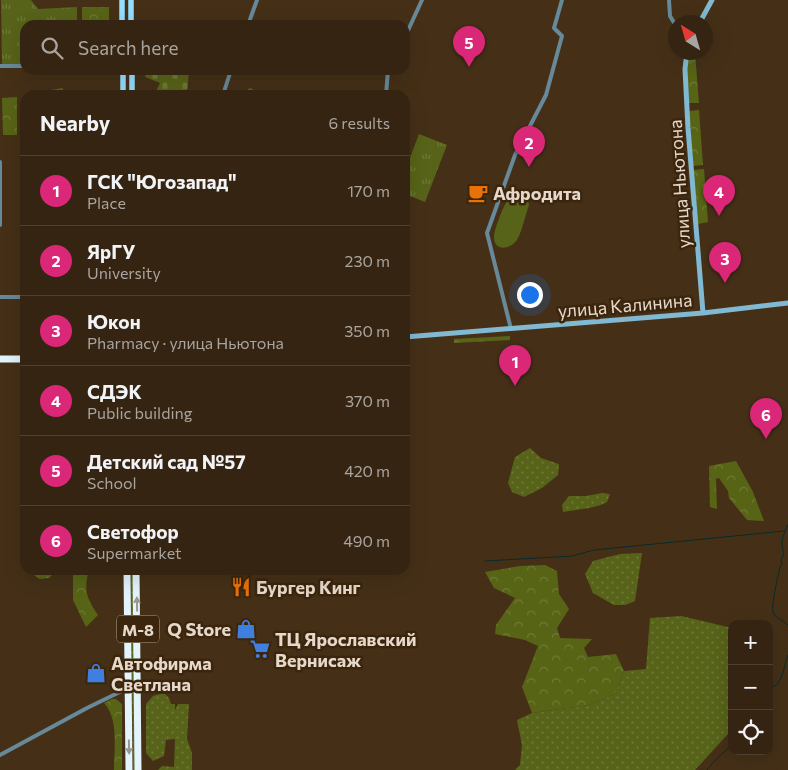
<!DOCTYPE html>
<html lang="en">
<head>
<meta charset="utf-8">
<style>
  body { margin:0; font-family:Commissioner,sans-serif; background:#3f301f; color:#f1f3f6 }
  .controls { position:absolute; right:15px; bottom:15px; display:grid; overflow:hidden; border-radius:10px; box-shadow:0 5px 20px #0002 }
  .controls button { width:45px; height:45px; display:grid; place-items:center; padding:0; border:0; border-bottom:1px solid #4e4131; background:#342411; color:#f1f3f6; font:25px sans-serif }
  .compass { position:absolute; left:668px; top:15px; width:45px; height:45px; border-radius:50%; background:#342411; box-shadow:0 5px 20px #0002; rotate:323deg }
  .you { position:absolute; left:529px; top:294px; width:18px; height:18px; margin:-12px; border:4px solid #fff; border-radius:50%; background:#1a73e8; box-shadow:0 0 0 8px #1a73e833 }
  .badge { display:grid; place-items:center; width:32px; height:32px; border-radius:50%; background:#db2777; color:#fff; font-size:16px; font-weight:700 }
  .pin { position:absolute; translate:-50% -41px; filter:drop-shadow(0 1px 2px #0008) }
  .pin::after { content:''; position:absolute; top:26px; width:18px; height:15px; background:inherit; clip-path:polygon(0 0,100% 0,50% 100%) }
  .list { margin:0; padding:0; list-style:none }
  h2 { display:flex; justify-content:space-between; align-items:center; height:65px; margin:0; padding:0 20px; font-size:21px }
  h2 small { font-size:16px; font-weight:400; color:#a9a49f }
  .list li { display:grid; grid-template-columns:32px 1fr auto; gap:15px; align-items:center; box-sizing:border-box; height:70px; padding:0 20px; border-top:1px solid #4e4131 }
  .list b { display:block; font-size:19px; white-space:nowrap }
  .list p { margin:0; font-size:16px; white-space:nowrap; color:#a9a49f }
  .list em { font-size:16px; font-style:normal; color:#a9a49f }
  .icon { flex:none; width:28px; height:28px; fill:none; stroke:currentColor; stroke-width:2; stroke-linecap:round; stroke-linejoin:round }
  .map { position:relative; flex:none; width:788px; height:770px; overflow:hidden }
  .search { position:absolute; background:#342411; box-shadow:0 5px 20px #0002; left:20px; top:20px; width:390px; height:55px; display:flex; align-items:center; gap:12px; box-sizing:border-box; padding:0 18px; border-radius:15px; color:#a9a49f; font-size:19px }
  .panel { position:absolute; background:#342411; box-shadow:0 5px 20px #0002; left:20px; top:90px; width:390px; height:485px; border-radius:15px }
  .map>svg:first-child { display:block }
  .grass { fill:url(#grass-dots) }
  .forest { fill:url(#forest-crowns) }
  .cemetery { fill:url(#cemetery-stones) }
  .park { fill:url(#park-tufts) }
  .pitch { fill:#576319 }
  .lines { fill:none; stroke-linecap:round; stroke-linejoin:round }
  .stream { stroke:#062c2c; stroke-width:1 }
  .street { stroke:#678999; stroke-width:4 }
  .secondary { stroke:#81b9d2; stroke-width:5 }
  .primary { stroke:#94deff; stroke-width:5.5 }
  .highway { stroke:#e4f4fc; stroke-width:7 }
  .oneway { fill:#989790 }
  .labels { text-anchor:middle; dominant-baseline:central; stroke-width:5; stroke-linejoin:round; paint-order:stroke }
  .shield { fill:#3b260d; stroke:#b3a391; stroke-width:1 }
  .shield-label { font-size:16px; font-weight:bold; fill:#e6d8ca }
  .street-label { font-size:18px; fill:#e6d8ca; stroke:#3b260d }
  .poi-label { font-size:18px; font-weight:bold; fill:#e6d8ca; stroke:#3b260d; text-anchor:start }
</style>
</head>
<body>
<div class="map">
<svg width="788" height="770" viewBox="0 0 788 770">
  <defs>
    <pattern id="grass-dots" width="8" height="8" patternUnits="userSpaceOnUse" patternTransform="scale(1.25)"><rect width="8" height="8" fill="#576319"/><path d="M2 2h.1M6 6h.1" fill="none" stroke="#6f7939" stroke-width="1.8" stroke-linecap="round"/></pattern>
    <pattern id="forest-crowns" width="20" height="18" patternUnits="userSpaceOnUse" patternTransform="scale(1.25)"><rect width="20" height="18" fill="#576416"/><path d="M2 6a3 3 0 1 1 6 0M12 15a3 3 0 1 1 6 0" fill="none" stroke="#6f7937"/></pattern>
    <pattern id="cemetery-stones" width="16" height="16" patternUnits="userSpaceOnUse" patternTransform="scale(1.25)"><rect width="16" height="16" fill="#576319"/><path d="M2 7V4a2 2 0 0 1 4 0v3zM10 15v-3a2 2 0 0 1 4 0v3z" fill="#6f7939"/></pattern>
    <pattern id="park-tufts" width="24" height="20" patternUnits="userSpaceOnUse" patternTransform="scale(1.25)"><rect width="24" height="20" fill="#576319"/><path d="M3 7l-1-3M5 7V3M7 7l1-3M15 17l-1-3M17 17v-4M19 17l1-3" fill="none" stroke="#6f7939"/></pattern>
  </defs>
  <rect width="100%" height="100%" fill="#453017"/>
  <path class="grass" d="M530 448 541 458 559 464 558 475 542 488 524 497 512 492 508 483 515 457Z
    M602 493 610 494 607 502C595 509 578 509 563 512L562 505 569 496H586Z
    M642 553 635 601 625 605H614L593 593 585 574 593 561 620 554Z
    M33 570H37L38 573 45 570H57L49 578 40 579 34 575Z
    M131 570H133L135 680 133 681 131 680Z
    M681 616 732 628V725L728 734 695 770H515L520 765 522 745 517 720 532 713 589 705 615 694 624 671 646 669 650 618Z
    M134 690 136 770H133L132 691Z
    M160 694H165L169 698 171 704H175V710L178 704H189L187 739 192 753V770H158L162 766 174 767 175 739 166 740 164 756 153 761 146 753V704L153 696Z"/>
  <path class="forest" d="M82 7H109V25H82Z
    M689 53H695L699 103H689L687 66Z
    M17 97V135H3L2 98Z
    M699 110 703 165 693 166 689 111Z
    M704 169 708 222 698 224 693 170Z
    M510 336V340L454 343V339Z
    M736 461 753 492 764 521 747 520 729 498 728 491 719 478 716 479 717 509 710 507 709 466Z
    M545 565 557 571 559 594 569 609 557 628 560 638 592 639 584 648 588 657 616 654 624 671 615 694 589 705 532 713 522 687 538 646 525 640 495 634 496 625 515 598 494 588 485 572 520 566Z
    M73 570H89C83 590 87 599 98 615L86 627 73 600Z
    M112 699H116L122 704V770H114C114 749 119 719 104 703Z"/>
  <path class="cemetery" d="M147 70H189L187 95H154L160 83 145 77Z"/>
  <path class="park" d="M1 0H31L38 9 77 7V25H25V64H2Z
    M63 88V95H32V93Z
    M419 134 447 145 425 202 405 194V171Z"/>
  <path class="pitch" d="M250 88 266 95H239Z
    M516 193C524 194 528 197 529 205 525 216 523 228 518 238 513 249 494 253 494 237 494 230 503 207 507 201 509 197 512 195 516 193Z"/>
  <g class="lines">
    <path class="stream" d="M788 524C784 534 779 542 784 553L781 560 782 564 780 567C778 577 771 604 773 612 775 618 784 621 788 625
      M485 561 572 556 594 550 784 531
      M769 686 772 688C784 682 783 667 788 655
      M707 770C714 760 723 753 732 745"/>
    <path class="street" d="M669 0 670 16 676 26
      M248 25 257 0
      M405 37 422 0
      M0 66H25
      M223 95 231 70
      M386 95 388 70
      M0 162V225
      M0 297H25
      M511 329 487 233 515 155 546 95 562 36 554 28 562 0
      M0 755 87 708 128 688 138 687"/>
    <path class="secondary" d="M700 22 712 0
      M687 52 685 69 688 128 703 313
      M405 337 703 313 788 303"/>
    <path class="primary" d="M122 0V25
      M131 0V25
      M123 70V95
      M132 70V95"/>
    <path class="highway" d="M0 359H25
      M127 570 129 770
      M136 570 138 770"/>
  </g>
  <defs><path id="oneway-solid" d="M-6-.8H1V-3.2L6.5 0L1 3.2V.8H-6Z" transform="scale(1.25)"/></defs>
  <g class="oneway">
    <use href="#oneway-solid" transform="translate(137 604) rotate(-91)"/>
    <use href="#oneway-solid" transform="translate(129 747) rotate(89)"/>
  </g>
  <defs>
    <symbol id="cafe-bare" viewBox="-9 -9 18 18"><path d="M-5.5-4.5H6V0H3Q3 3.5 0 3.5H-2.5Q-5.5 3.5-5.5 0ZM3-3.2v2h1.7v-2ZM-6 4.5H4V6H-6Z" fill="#e8710a" stroke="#3b260d" stroke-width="2.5" paint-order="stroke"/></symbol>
    <symbol id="restaurant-bare" viewBox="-9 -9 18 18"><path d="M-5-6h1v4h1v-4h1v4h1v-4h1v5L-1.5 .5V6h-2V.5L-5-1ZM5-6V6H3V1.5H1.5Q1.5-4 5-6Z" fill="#e8710a" stroke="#3b260d" stroke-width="2.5" paint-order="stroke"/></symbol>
    <symbol id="shop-bare" viewBox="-9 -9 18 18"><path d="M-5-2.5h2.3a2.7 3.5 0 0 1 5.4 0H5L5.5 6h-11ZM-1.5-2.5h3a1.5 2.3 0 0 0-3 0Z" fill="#3f7fe0" stroke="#3b260d" stroke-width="2.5" paint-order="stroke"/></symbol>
    <symbol id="supermarket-bare" viewBox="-9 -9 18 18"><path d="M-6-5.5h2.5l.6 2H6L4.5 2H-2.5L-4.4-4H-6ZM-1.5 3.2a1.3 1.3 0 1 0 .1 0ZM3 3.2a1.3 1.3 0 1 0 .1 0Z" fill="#3f7fe0" stroke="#3b260d" stroke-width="2.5" paint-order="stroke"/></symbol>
  </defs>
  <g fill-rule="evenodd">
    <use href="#cafe-bare" x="464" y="179" width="28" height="28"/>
    <use href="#restaurant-bare" x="227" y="573" width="28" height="28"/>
    <use href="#shop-bare" x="232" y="615" width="28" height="28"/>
    <use href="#supermarket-bare" x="246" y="635" width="28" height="28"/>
    <use href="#shop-bare" x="82" y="659" width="28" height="28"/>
  </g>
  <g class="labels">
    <rect class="shield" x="117" y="615.5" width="42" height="27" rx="4"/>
    <g class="shield-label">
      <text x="138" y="629">М-8</text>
    </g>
    <g class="street-label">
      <text transform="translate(679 184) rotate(-94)">улица Ньютона</text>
      <text transform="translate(625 305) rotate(-5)">улица Калинина</text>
    </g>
    <g class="poi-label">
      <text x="493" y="193">Афродита</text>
      <text x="256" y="587">Бургер Кинг</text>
      <text x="231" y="629" text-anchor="end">Q Store</text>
      <text x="275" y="639">ТЦ Ярославский<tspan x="275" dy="21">Вернисаж</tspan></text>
      <text x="111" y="663">Автофирма<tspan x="111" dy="21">Светлана</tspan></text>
    </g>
  </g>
</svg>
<div class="controls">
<button>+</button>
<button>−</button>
<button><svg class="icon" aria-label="locate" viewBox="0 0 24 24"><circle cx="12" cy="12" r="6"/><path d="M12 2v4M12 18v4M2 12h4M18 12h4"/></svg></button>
</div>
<svg class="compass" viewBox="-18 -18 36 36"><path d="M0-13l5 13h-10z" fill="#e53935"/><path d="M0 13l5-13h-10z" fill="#a9a49f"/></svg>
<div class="you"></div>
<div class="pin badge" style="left:515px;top:386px">1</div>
<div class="pin badge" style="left:529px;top:167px">2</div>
<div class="pin badge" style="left:725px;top:283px">3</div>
<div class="pin badge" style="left:719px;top:216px">4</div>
<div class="pin badge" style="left:469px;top:67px">5</div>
<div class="pin badge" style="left:766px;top:439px">6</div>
<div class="search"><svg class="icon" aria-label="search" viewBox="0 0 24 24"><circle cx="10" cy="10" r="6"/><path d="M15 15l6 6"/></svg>Search here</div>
<section class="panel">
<h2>Nearby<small>6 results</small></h2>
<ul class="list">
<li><span class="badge">1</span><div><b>ГСК &quot;Югозапад&quot;</b><p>Place</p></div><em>170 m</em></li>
<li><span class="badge">2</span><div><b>ЯрГУ</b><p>University</p></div><em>230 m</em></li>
<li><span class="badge">3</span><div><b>Юкон</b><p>Pharmacy · улица Ньютона</p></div><em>350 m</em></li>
<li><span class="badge">4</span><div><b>СДЭК</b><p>Public building</p></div><em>370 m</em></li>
<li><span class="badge">5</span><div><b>Детский сад №57</b><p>School</p></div><em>420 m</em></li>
<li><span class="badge">6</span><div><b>Светофор</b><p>Supermarket</p></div><em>490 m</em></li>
</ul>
</section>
</div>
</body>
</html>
